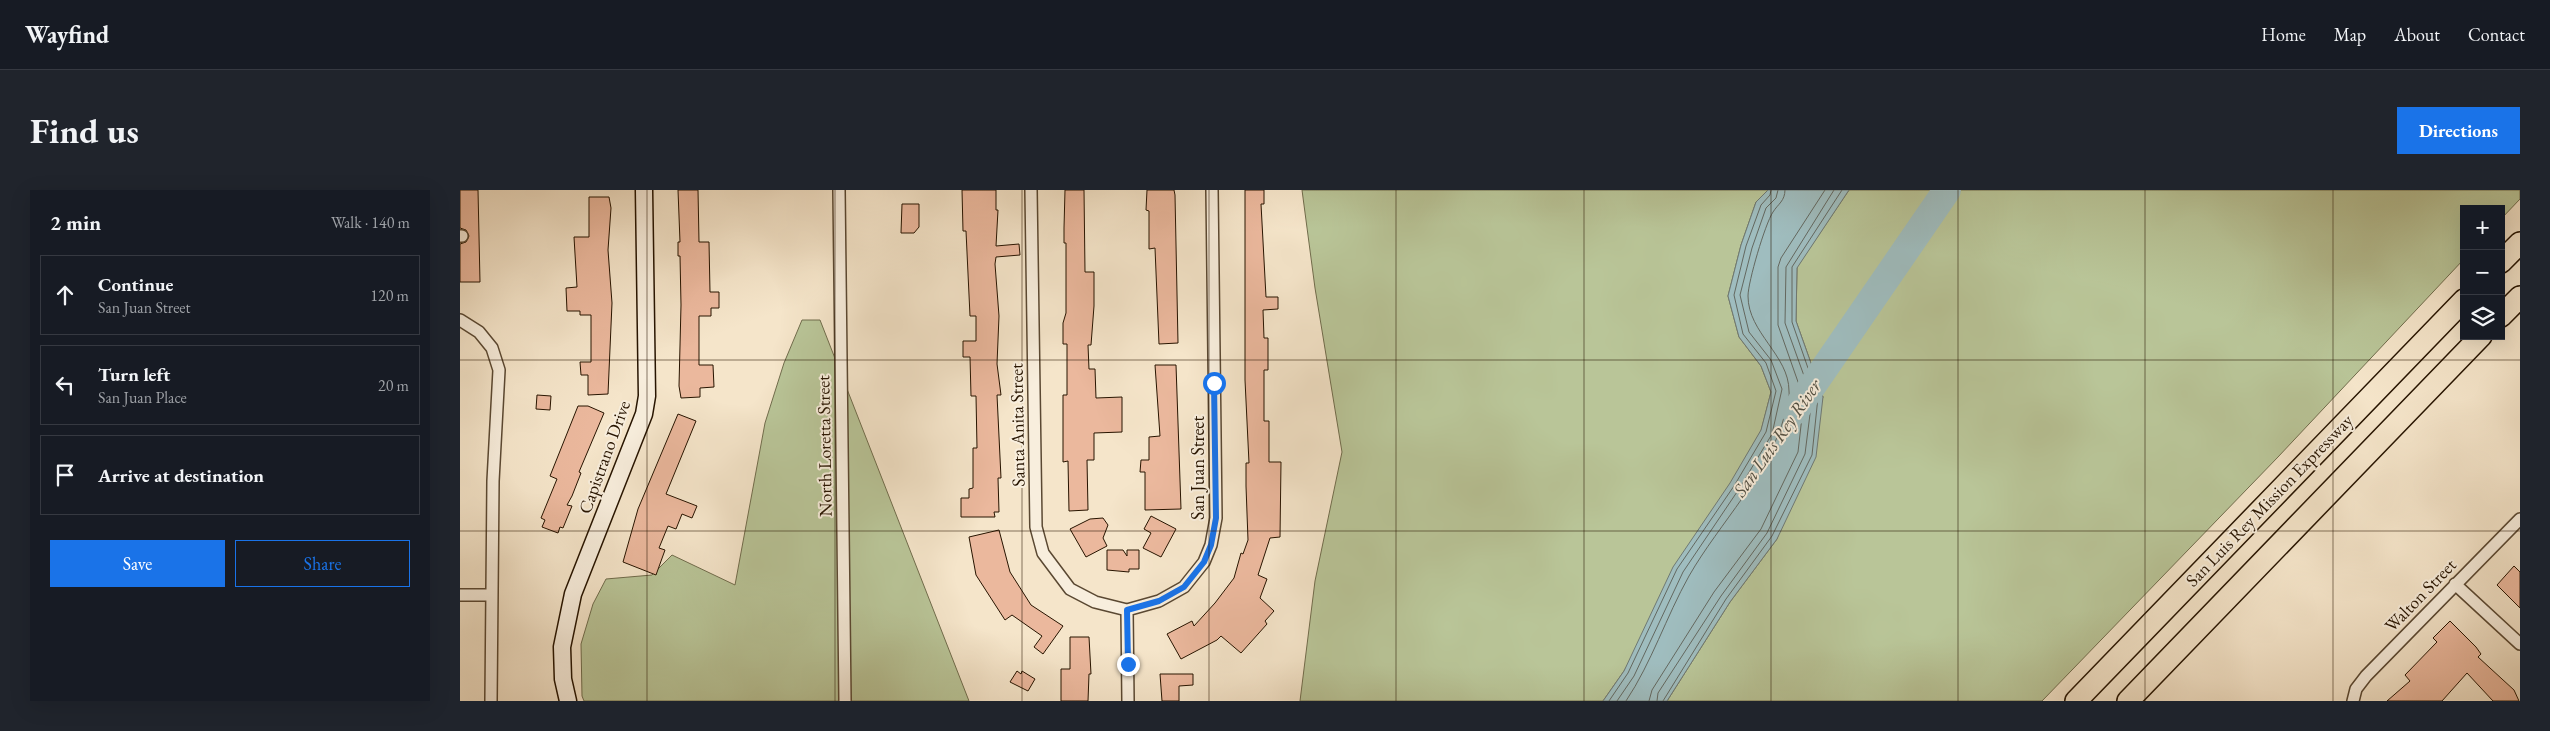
<!DOCTYPE html>
<html lang="en">
<head>
<meta charset="utf-8">
<style>
  body { margin:0; font-family:"EB Garamond",serif; background:#20242c; color:#f1f3f6 }
  .controls { position:absolute; right:15px; top:15px; display:grid; overflow:hidden; border-radius:0px; box-shadow:0 5px 20px #0002 }
  .controls button { width:45px; height:45px; display:grid; place-items:center; padding:0; border:0; border-bottom:1px solid #363941; background:#171b24; color:#f1f3f6; font:25px sans-serif }
  .stop { position:absolute; width:15px; height:15px; margin:-11px; border:4px solid #1a73e8; border-radius:50%; background:#fff }
  .stop.end { background:#1a73e8; border-color:#fff; box-shadow:0 1px 5px #0008 }
  .list { margin:0; padding:0; list-style:none }
  h2 { display:flex; justify-content:space-between; align-items:center; height:65px; margin:0; padding:0 20px; font-size:21px }
  h2 small { font-size:16px; font-weight:400; color:#9ea1a6 }
  .list li { display:grid; grid-template-columns:32px 1fr auto; gap:15px; align-items:center; box-sizing:border-box; height:80px; margin:0 10px 10px; padding:0 10px; border:1px solid #363941; border-radius:0px }
  .list b { display:block; font-size:19px; white-space:nowrap }
  .list p { margin:0; font-size:16px; white-space:nowrap; color:#9ea1a6 }
  .list em { font-size:16px; font-style:normal; color:#9ea1a6 }
  .actions { display:flex; gap:10px; padding:15px 20px }
  .actions a { flex:1; padding:11px 0; border:1px solid #1a73e8; border-radius:0px; text-align:center; font-size:18px; color:#1a73e8 }
  .actions .main { background:#1a73e8; color:#fff }
  .icon { flex:none; width:28px; height:28px; fill:none; stroke:currentColor; stroke-width:2; stroke-linecap:round; stroke-linejoin:round }
  .map { position:relative; flex:none; width:2060px; height:511px; overflow:hidden; border-radius:0px }
  header { display:flex; align-items:center; gap:30px; box-sizing:border-box; height:70px; padding:0 25px; background:#171b24; border-bottom:1px solid #363941 }
  header strong { font-size:24px }
  nav { display:flex; gap:28px; margin-inline-start:auto; font-size:18px }
  .intro { display:flex; align-items:center; justify-content:space-between; box-sizing:border-box; height:120px; padding:0 30px }
  h1 { margin:0; font-size:35px }
  .button { padding:12px 22px; border-radius:0px; background:#1a73e8; color:#fff; font-size:18px; font-weight:700 }
  main { display:flex; gap:30px; padding:0 30px }
  aside { flex:1; background:#171b24; border-radius:0px; box-shadow:0 5px 20px #0002 }
  .map>svg:first-child { display:block }
  .green { fill:#b9c598; stroke:#706c4c }
  .water { fill:#9fbdbf; stroke:#6f7973 }
  .lines { fill:none; stroke-linecap:round; stroke-linejoin:round }
  .shore { stroke:#636860; stroke-width:1 }
  .river { stroke:#9fbdbf; stroke-width:28 }
  .building { fill:#ebb89d; stroke:#271400 }
  .street-casing { stroke:#5a4832; stroke-width:14 }
  .secondary-casing { stroke:#271400; stroke-width:19 }
  .highway-casing { stroke:#271400; stroke-width:24 }
  .street { stroke:#f8eedd; stroke-width:11 }
  .secondary { stroke:#f8eedd; stroke-width:16 }
  .highway { stroke:#f5e5ca; stroke-width:21 }
  .route { stroke:#1a73e8; stroke-width:6 }
  .grid { fill:none; stroke:#271400; stroke-width:1; stroke-opacity:0.55 }
  .labels { text-anchor:middle; dominant-baseline:central; stroke-width:4; stroke-linejoin:round; paint-order:stroke }
  .street-label { font-size:18px; fill:#271400; stroke:#f8eedd }
  .water-label { font-size:19px; font-style:italic; fill:#514f43; stroke:#f8eedd }
</style>
</head>
<body>
<header>
<strong>Wayfind</strong>
<nav><a>Home</a><a>Map</a><a>About</a><a>Contact</a></nav>
</header>
<div class="intro"><h1>Find us</h1><a class="button">Directions</a></div>
<main>
<aside>
<h2>2 min<small>Walk · 140 m</small></h2>
<ul class="list">
<li><svg class="icon" aria-label="ahead" viewBox="0 0 24 24"><path d="M12 20V5M6 11l6-6 6 6"/></svg><div><b>Continue</b><p>San Juan Street</p></div><em>120 m</em></li>
<li><svg class="icon" aria-label="left" viewBox="0 0 24 24"><path d="M17 20v-9H6M10 6l-5 5 5 5"/></svg><div><b>Turn left</b><p>San Juan Place</p></div><em>20 m</em></li>
<li><svg class="icon" aria-label="arrive" viewBox="0 0 24 24"><path d="M6 21V4h12l-3 4 3 4H6"/></svg><div><b>Arrive at destination</b></div></li>
</ul>
<div class="actions"><a class="main">Save</a><a>Share</a></div>
</aside>
<div class="map">
<svg width="2060" height="511" viewBox="0 0 2060 511">
  <rect width="100%" height="100%" fill="#f5e5ca"/>
  <filter id="stains"><feTurbulence type="fractalNoise" baseFrequency=".004" numOctaves="4"/><feColorMatrix values="0 0 0 0 .2 0 0 0 0 .09 0 0 0 0 .02 0 0 0 .5 -.17"/></filter>
  <radialGradient id="worn" r=".72"><stop offset=".6" stop-color="#630" stop-opacity="0"/><stop offset="1" stop-color="#630" stop-opacity=".3"/></radialGradient>
  <path class="green" d="M842 0H1308L1296 12 1281 55 1268 106 1279 147 1301 176 1311 202 1301 241 1164 481 1143 511H840L855 391 882 262 855 98Z
    M1389 0H2060V9L2041 29V19H2004V69L1818 267 1582 511H1207L1270 412 1317 349 1363 207 1336 131 1337 77Z
    M342 130H360L509 511H124L122 506 121 454 133 414 146 389 192 385 212 365 275 395 305 233 324 173Z"/>
  <path class="water" d="M1308 0H1389L1337 78 1336 131 1363 207 1356 267 1317 349 1270 412 1207 511H1143L1164 481 1213 377 1270 293 1301 240 1311 202 1301 176 1279 147 1268 106 1281 55 1296 12Z"/>
  <g class="lines">
    <path class="shore" d="M1149 511 1168 483 1217 379 1274 296 1306 242 1316 201 1306 173 1283 144 1274 105 1286 56 1301 15 1310 5 1311 0
      M1157 511 1174 486 1223 382 1279 299 1312 244 1322 199 1311 170 1289 142 1280 105 1292 58 1306 18 1316 8 1318 0
      M1166 511C1192 472 1206 427 1229 386 1260 332 1309 285 1325 224 1326 217 1330 209 1329 201 1329 165 1288 143 1288 106 1288 92 1305 34 1313 22 1318 14 1325 11 1325 0
      M1189 511 1192 500 1254 402 1301 339 1338 262 1344 209 1318 135V77L1321 68 1365 0
      M1197 511 1198 503 1261 406 1307 343 1345 264 1352 208 1325 133 1326 77 1374 0
      M1203 511 1266 409 1312 346 1352 265 1358 207 1332 132V77L1382 0"/>
    <path class="river" d="M1335 221 1487 0"/>
  </g>
  <path class="building" d="M0 0H18L20 92H0V54L6 52 9 46 6 40 0 38Z
    M218 0H238L239 52H249L250 102H259V118H251V126H239V175H253L254 197 240 198V207L221 208 219 196 221 115 220 66H218V52H220Z
    M502 0H536V20H538L536 56 559 54 560 65 536 67 535 74 539 126 537 174 541 205H537L541 288H538L539 322H534L535 327H501V308H509V299L513 298V258H517L516 206H511L510 167H503V151H516V126H510L506 41H503Z
    M605 0H624L625 82H634V116L631 155H628L629 179H635L636 208 662 207V242L634 243V270H627L628 320 609 321 608 271 603 272V205H607V154H603V133L606 123V53H604V38Z
    M687 0H714L715 5 718 153 699 154 695 58 689 59V21L686 20Z
    M785 0H804V14H801L806 107H818V119L803 120 804 148H808V180H804V231H809V272H821L820 347 810 348 798 385 807 389 800 408 814 421 805 431 807 434 781 463 761 446 757 450 721 469 707 444 732 431 734 436 755 413 774 388 781 363 783 364 788 350 786 296V273H789L785 190Z
    M129 7H149L151 18 148 60 152 113 148 204 128 205V185H121L120 172H131V125H120V121H107L106 98 117 97 114 47H129Z
    M442 14H459V37L454 43H441Z
    M695 175H716L721 319 685 320V282H680L681 270H689V247L700 246Z
    M77 205 91 206 90 220 76 219Z
    M118 216H128L144 223 119 282 121 283 112 306 107 315 112 316 103 338 100 337 98 343 82 337 85 330 81 328 97 289 90 286Z
    M218 224 236 231 206 304 237 316 232 328 222 324 216 339 208 336 199 358 205 360 196 385 163 372 178 319Z
    M691 326 716 339 701 367 683 358 691 343 684 339Z
    M643 328 648 335 643 348 647 356 626 367 610 339 630 329Z
    M539 340 550 382 571 415 603 436 583 464 574 457 582 446 552 425 545 430 516 385 509 347Z
    M647 360H663L667 366V360H679V379H669V382L647 380Z
    M2054 376 2060 382V418L2037 395Z
    M1990 431 2016 457 2021 464 2018 467 2054 500 2059 511H2033L2007 483 1982 511H1927L1950 491 1945 485 1977 452 1973 448Z
    M610 447H629L631 484H629L628 511H601V479H610Z
    M557 481 561 484 562 481 575 489 568 501 550 492Z
    M700 484H733V495L719 496V511H702Z"/>
  <g class="lines">
    <defs>
      <path id="street" d="M379 0 385 511
        M571 0 576 337 583 363 610 399 635 412 667 420 699 411 724 397 744 372 751 355 756 328 752 0
        M0 46H2
        M0 130 19 142 32 158 39 180 33 291 31 511
        M1995 394 2060 454
        M0 405H32
        M667 420 668 511
        M1893 511 1896 499 1906 486 2060 329"/>
      <path id="secondary" d="M108 511 103 489 102 457 113 404 184 224 187 206 184 0"/>
      <path id="highway" d="M2041 72 2060 53
        M2041 126 2060 107
        M1616 511 2004 110
        M1668 511 2021 146"/>
    </defs>
    <use href="#street" class="street-casing"/>
    <use href="#secondary" class="secondary-casing"/>
    <use href="#highway" class="highway-casing"/>
    <use href="#street" class="street"/>
    <use href="#secondary" class="secondary"/>
    <use href="#highway" class="highway"/>
  </g>
  <g class="lines">
    <path class="route" d="M668 474 667 420 699 411 724 397 744 372 751 355 756 328 754 193"/>
  </g>
  <path class="grid" d="M187 0V511M375 0V511M562 0V511M749 0V511M936 0V511M1124 0V511M1311 0V511M1498 0V511M1685 0V511M1873 0V511M0 170H2060M0 341H2060"/>
  <g class="labels">
    <g class="street-label">
      <text transform="translate(557 235) rotate(-91)">Santa Anita Street</text>
      <text transform="translate(364 256) rotate(-91)">North Loretta Street</text>
      <text transform="translate(144 267) rotate(-70)">Capistrano Drive</text>
      <text transform="translate(737 278) rotate(-90)">San Juan Street</text>
      <text transform="translate(1809 310) rotate(-46)">San Luis Rey Mission Expressway</text>
      <text transform="translate(1960 405) rotate(-46)">Walton Street</text>
    </g>
    <g class="water-label">
      <text transform="translate(1317 248) rotate(-55)">San Luis Rey River</text>
    </g>
  </g>
  <rect width="100%" height="100%" filter="url(#stains)"/>
  <rect width="100%" height="100%" fill="url(#worn)"/>
</svg>
<div class="controls">
<button>+</button>
<button>−</button>
<button><svg class="icon" aria-label="layers" viewBox="0 0 24 24"><path d="M12 4l9 5-9 5-9-5zM3 14l9 5 9-5"/></svg></button>
</div>
<div class="stop" style="left:754px;top:193px"></div>
<div class="stop end" style="left:668px;top:474px"></div>
</div>
</main>
</body>
</html>
